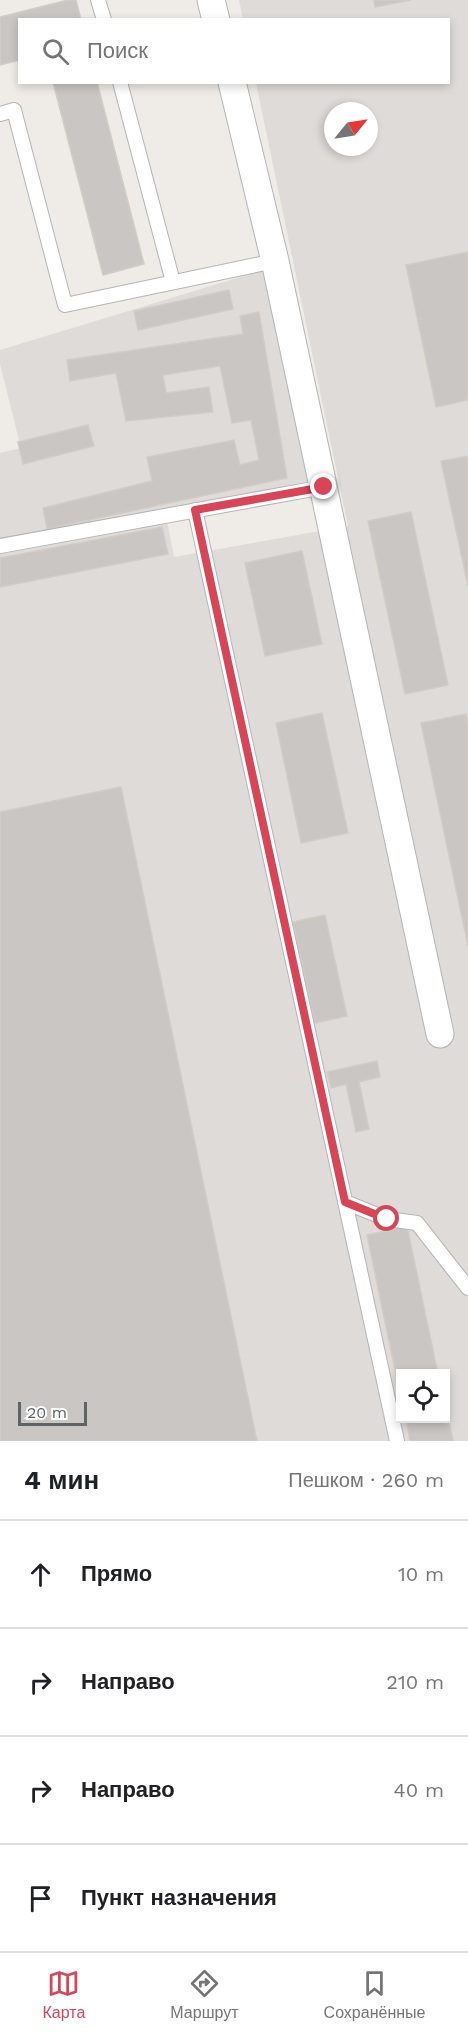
<!DOCTYPE html>
<html lang="ru">
<head>
<meta charset="utf-8">
<style>
  body { margin:0; font-family:"Work Sans",sans-serif; background:#f6f6f6; color:#202124 }
  .controls { position:absolute; right:18px; bottom:18px; display:grid; overflow:hidden; border-radius:0px; box-shadow:0 3px 9px #0003 }
  .controls button { width:54px; height:54px; display:grid; place-items:center; padding:0; border:0; border-bottom:2px solid #e0e0e0; background:#fff; color:#202124; font:30px sans-serif }
  .compass { position:absolute; left:324px; top:102px; width:54px; height:54px; border-radius:50%; background:#fff; box-shadow:0 3px 9px #0003; rotate:60deg }
  .scale { position:absolute; left:18px; bottom:15px; width:69px; box-sizing:border-box; padding-left:6px; border:3px solid #5e6365; border-top:0; font-size:16px; line-height:21px; white-space:nowrap; color:#5e6365; -webkit-text-stroke:4px #fff; paint-order:stroke }
  .stop { position:absolute; width:18px; height:18px; margin:-14px; border:4px solid #d74557; border-radius:50%; background:#fff }
  .stop.end { background:#d74557; border-color:#fff; box-shadow:0 2px 6px #0008 }
  .list { margin:0; padding:0; list-style:none }
  h2 { display:flex; justify-content:space-between; align-items:center; height:78px; margin:0; padding:0 24px; font-size:26px }
  h2 small { font-size:20px; font-weight:400; color:#757577 }
  .list li { display:grid; grid-template-columns:39px 1fr auto; gap:18px; align-items:center; box-sizing:border-box; height:108px; padding:0 24px; border-top:2px solid #e0e0e0 }
  .list b { display:block; font-size:22px; white-space:nowrap }
  .list em { font-size:20px; font-style:normal; color:#757577 }
  .icon { flex:none; width:33px; height:33px; fill:none; stroke:currentColor; stroke-width:2; stroke-linecap:round; stroke-linejoin:round }
  .map { position:relative; flex:none; width:468px; height:1441px; overflow:hidden }
  .search { position:absolute; background:#fff; box-shadow:0 3px 9px #0003; left:18px; right:18px; top:18px; height:66px; display:flex; align-items:center; gap:15px; box-sizing:border-box; padding:0 21px; border-radius:0px; color:#757577; font-size:22px }
  .sheet { height:510px; background:#fff }
  nav { display:flex; justify-content:space-around; align-items:center; box-sizing:border-box; height:84px; border-top:2px solid #e0e0e0; background:#fff; font-size:16px; color:#757577 }
  nav a { display:grid; justify-items:center; gap:3px }
  nav .on { color:#d74557 }
  .map>svg:first-child { display:block }
  .industrial { fill:#dedbd9; fill-rule:evenodd }
  .building { fill:#cac6c3; stroke:#d3ccc6; stroke-width:1.5 }
  .lines { fill:none; stroke-linecap:round; stroke-linejoin:round }
  .lane-casing { stroke:#b2b5b7; stroke-width:16 }
  .street-casing { stroke:#b2b5b7; stroke-width:29 }
  .lane { stroke:#fff; stroke-width:14 }
  .street { stroke:#fff; stroke-width:27 }
  .route { stroke:#d74557; stroke-width:8 }
</style>
</head>
<body>
<div class="map">
<svg width="468" height="1441" viewBox="0 0 468 1441">
  <rect width="100%" height="100%" fill="#efebe7"/>
  <path class="industrial" d="M239 0H468V1441H0V453L21 448 0 364V350L267 269 309 481 165 511 174 557 348 526 256 83 448 82V20L243 19ZM333 111H369V147H333ZM400 1374H446V1418H400Z"/>
  <path class="building" d="M68 0H76L81 20H20V60L0 65V17Z
    M374 0H411L375 7Z
    M53 82H97L144 264 103 275Z
    M468 252V400L436 407 406 265Z
    M229 290 233 309 138 330 134 311Z
    M259 312 287 478 47 529 43 508 152 481 147 457 234 440 240 465 259 460 251 420 232 423 220 366 163 375 166 393 209 387 213 412 126 421 116 373 70 381 67 360 243 334 240 316Z
    M88 425 94 446 23 464 18 442Z
    M468 456V586L441 461Z
    M411 512 448 685 405 694 368 521Z
    M162 527 168 554 0 587V558Z
    M302 551 322 644 265 656 245 563Z
    M322 713 348 833 301 843 276 723Z
    M466 714 468 724V946L421 723Z
    M121 787 257 1441H0V812Z
    M325 915 347 1016 315 1023 293 922Z
    M377 1061 380 1077 359 1082 369 1129 356 1132 346 1084 331 1088 327 1072Z
    M407 1226 438 1374H400V1394L367 1235Z
    M446 1407 453 1441H410L406 1418H446Z"/>
  <g class="lines">
    <defs>
      <path id="lane" d="M98 0 104 20
        M120 82 173 282
        M0 114 14 110 65 305 275 261
        M195 510 397 1441
        M0 546 324 487
        M345 1202 387 1219 417 1223 468 1288"/>
      <path id="street" d="M211 0 216 20
        M232 82 275 261 440 1034"/>
    </defs>
    <use href="#lane" class="lane-casing"/>
    <use href="#street" class="street-casing"/>
    <use href="#lane" class="lane"/>
    <use href="#street" class="street"/>
  </g>
  <g class="lines">
    <path class="route" d="M324 487 195 510 345 1202 387 1219"/>
  </g>
</svg>
<div class="controls">
<button><svg class="icon" aria-label="locate" viewBox="0 0 24 24"><circle cx="12" cy="12" r="6"/><path d="M12 2v4M12 18v4M2 12h4M18 12h4"/></svg></button>
</div>
<svg class="compass" viewBox="-18 -18 36 36"><path d="M0-13l5 13h-10z" fill="#e53935"/><path d="M0 13l5-13h-10z" fill="#757577"/></svg>
<div class="scale">20 m</div>
<div class="stop" style="left:387px;top:1219px"></div>
<div class="stop end" style="left:324px;top:487px"></div>
<div class="search"><svg class="icon" aria-label="search" viewBox="0 0 24 24"><circle cx="10" cy="10" r="6"/><path d="M15 15l6 6"/></svg>Поиск</div>
</div>
<section class="sheet">
<h2>4 мин<small>Пешком · 260 m</small></h2>
<ul class="list">
<li><svg class="icon" aria-label="ahead" viewBox="0 0 24 24"><path d="M12 20V5M6 11l6-6 6 6"/></svg><div><b>Прямо</b></div><em>10 m</em></li>
<li><svg class="icon" aria-label="right" viewBox="0 0 24 24"><path d="M7 20v-9h11M14 6l5 5-5 5"/></svg><div><b>Направо</b></div><em>210 m</em></li>
<li><svg class="icon" aria-label="right" viewBox="0 0 24 24"><path d="M7 20v-9h11M14 6l5 5-5 5"/></svg><div><b>Направо</b></div><em>40 m</em></li>
<li><svg class="icon" aria-label="arrive" viewBox="0 0 24 24"><path d="M6 21V4h12l-3 4 3 4H6"/></svg><div><b>Пункт назначения</b></div></li>
</ul>
</section>
<nav>
<a class="on"><svg class="icon" aria-label="map" viewBox="0 0 24 24"><path d="M3 6l6-2 6 2 6-2v14l-6 2-6-2-6 2zM9 4v14M15 6v14"/></svg>Карта</a>
<a><svg class="icon" aria-label="directions" viewBox="0 0 24 24"><path d="M12 3l9 9-9 9-9-9zM9 14v-3h6M13 9l2 2-2 2"/></svg>Маршрут</a>
<a><svg class="icon" aria-label="saved" viewBox="0 0 24 24"><path d="M7 4h10v16l-5-4-5 4z"/></svg>Сохранённые</a>
</nav>
</body>
</html>
